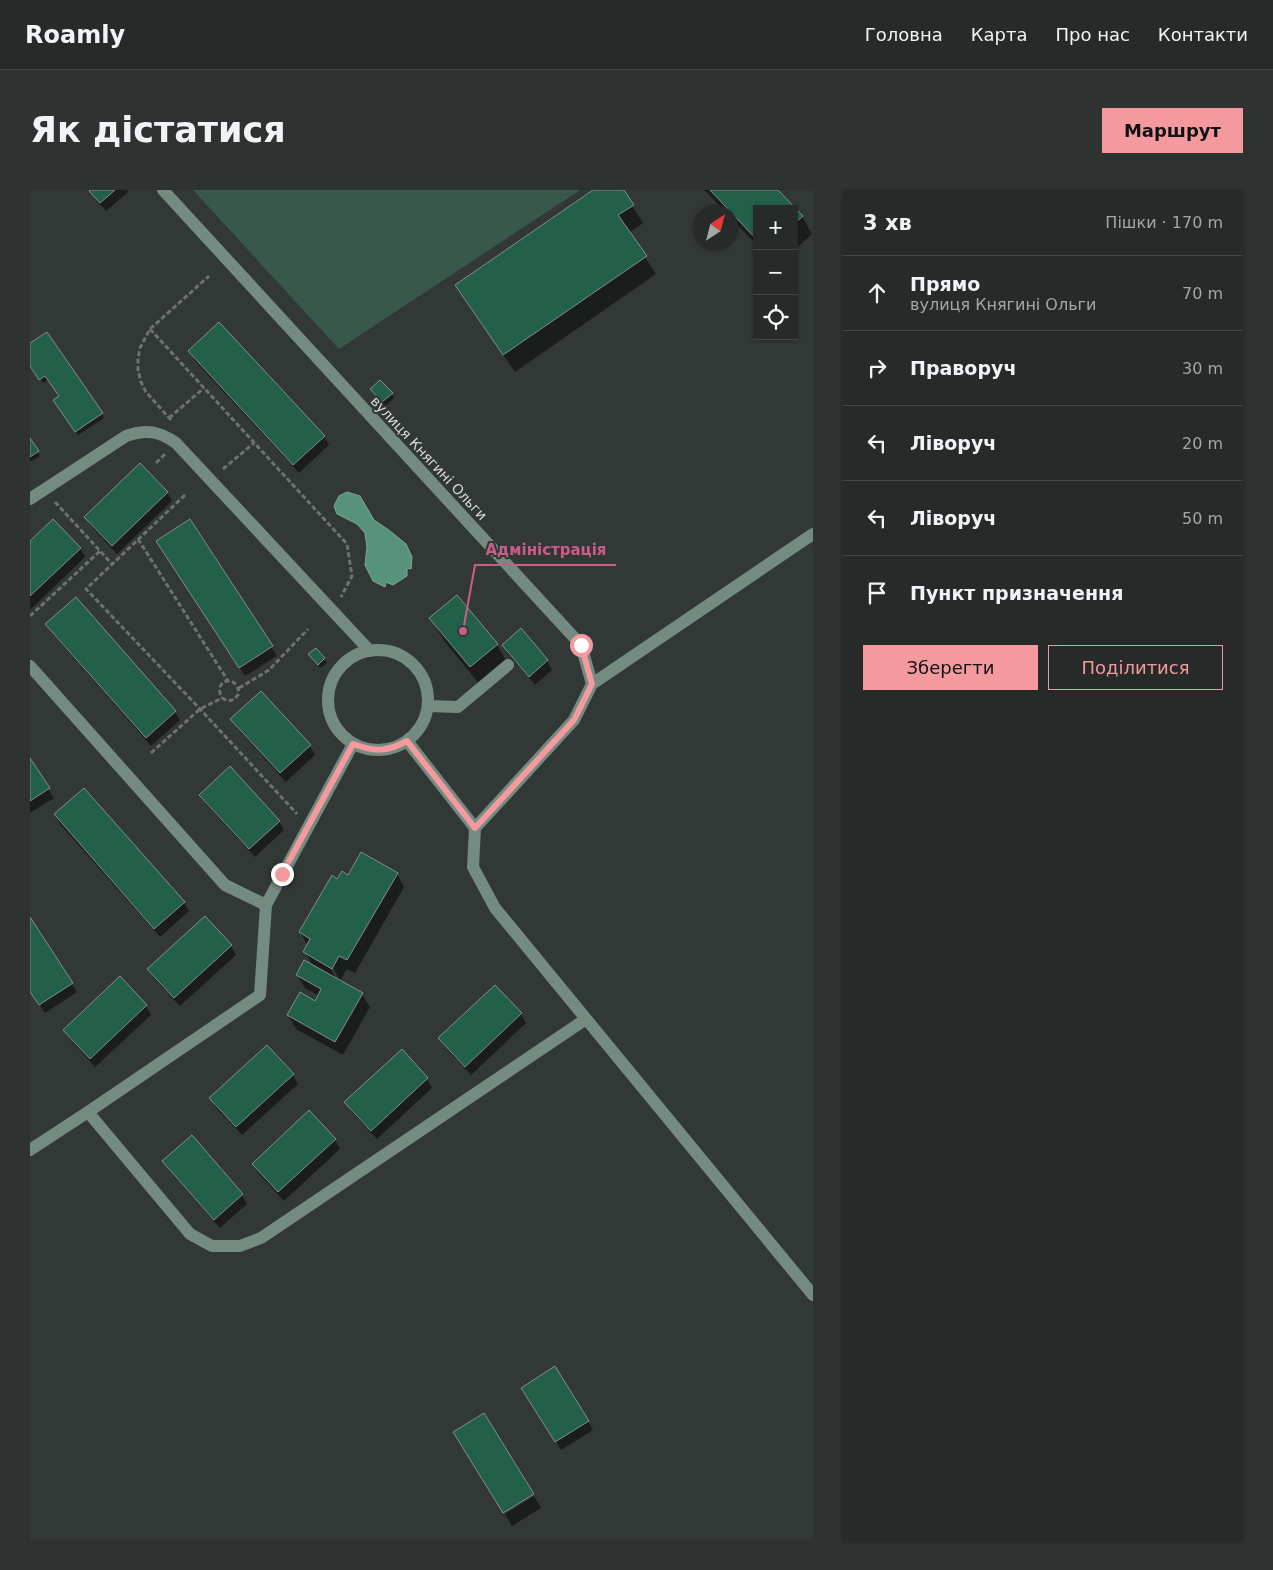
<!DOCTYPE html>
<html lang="uk">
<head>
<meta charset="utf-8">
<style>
  body { margin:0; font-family:"DejaVu Sans",sans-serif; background:#2e3230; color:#f1f3f6 }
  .controls { position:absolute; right:15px; top:15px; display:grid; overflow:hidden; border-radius:0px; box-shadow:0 1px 4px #0004 }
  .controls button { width:45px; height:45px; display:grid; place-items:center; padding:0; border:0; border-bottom:1px solid #424645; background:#262a28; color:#f1f3f6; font:25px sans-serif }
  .compass { position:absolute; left:663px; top:15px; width:45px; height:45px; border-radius:50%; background:#262a28; box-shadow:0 1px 4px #0004; rotate:36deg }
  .stop { position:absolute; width:15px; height:15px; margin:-11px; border:4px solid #f49a9f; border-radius:50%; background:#fff }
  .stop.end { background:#f49a9f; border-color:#fff; box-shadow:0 1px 5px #0008 }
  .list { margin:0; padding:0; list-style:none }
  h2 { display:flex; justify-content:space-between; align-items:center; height:65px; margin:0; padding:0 20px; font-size:21px }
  h2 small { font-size:16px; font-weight:400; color:#a4a7a8 }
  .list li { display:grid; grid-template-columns:32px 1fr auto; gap:15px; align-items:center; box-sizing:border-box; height:75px; padding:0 20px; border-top:1px solid #424645 }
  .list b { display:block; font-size:19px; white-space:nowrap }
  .list p { margin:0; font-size:16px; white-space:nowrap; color:#a4a7a8 }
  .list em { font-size:16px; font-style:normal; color:#a4a7a8 }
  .actions { display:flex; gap:10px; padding:15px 20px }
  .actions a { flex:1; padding:11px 0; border:1px solid #f49a9f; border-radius:0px; text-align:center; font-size:18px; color:#f49a9f }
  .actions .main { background:#f49a9f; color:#111 }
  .icon { flex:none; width:28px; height:28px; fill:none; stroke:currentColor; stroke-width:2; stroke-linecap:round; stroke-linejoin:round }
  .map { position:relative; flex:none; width:783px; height:1350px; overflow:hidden; border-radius:0px }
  header { display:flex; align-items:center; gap:30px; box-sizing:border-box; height:70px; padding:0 25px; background:#262a28; border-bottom:1px solid #424645 }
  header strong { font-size:24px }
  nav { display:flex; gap:28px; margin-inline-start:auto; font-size:18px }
  .intro { display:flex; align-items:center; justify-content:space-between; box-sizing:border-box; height:120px; padding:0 30px }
  h1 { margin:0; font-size:35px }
  .button { padding:12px 22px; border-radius:0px; background:#f49a9f; color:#111; font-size:18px; font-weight:700 }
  main { display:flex; gap:30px; padding:0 30px }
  aside { flex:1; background:#262a28; border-radius:0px; box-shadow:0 1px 4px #0004 }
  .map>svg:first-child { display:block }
  .green { fill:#38584b }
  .water { fill:#57927a; stroke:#7ea897 }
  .shadow { fill:#0007; fill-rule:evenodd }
  .building { fill:#23604a; stroke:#868d8a }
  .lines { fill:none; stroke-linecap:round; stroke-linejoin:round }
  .path { stroke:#6d7270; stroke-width:3; stroke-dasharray:5 2.5; stroke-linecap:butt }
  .minor { stroke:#738b80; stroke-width:12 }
  .route { stroke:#f49a9f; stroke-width:6 }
  .labels { text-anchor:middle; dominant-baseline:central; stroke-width:4; stroke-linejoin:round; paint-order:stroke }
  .street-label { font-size:14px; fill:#d9dcdb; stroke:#323835 }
  .leader { fill:none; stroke:#ca5d88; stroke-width:2 }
  .callout-dot { fill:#ca5d88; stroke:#323835; stroke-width:2 }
  .callout-label { font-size:15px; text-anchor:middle; font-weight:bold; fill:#ca5d88; stroke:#323835; stroke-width:4; stroke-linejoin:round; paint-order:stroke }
</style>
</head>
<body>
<header>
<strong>Roamly</strong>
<nav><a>Головна</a><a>Карта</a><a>Про нас</a><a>Контакти</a></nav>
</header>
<div class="intro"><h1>Як дістатися</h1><a class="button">Маршрут</a></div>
<main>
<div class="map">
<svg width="783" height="1350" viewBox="0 0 783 1350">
  <rect width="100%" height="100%" fill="#323835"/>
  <path class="green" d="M163 0H550L309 159Z"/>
  <path class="water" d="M317 302 330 306 344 330 360 341 376 354 382 367 381 379 377 378V386L363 395 356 392 355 397 343 391 335 375 337 357 335 343 327 334 307 324 304 316 309 306Z"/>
  <path class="shadow" d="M62 0H97L98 2 76 21 66 10 61 1Z
    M565 0H592L613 33 599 43 626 84 485 182 437 113 427 96Z
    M674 0H747L772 26 782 44 764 61V19H727V55L700 28V22H696Z
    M0 155 72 224 74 228 48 245 27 214 31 207 19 189 13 193 0 175Z
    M160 162 294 246 299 255 269 283 165 171Z
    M341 200 362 204 364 208 355 216Z
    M0 251 10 266 0 272Z
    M137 302 142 311 87 364 61 336 56 328Z
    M160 331 247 466 215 486 133 360Z
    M0 353 50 358 55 367 0 420Z
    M400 428 467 455 481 479 455 501 415 452Z
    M16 434 145 522 150 530 121 556 22 443Z
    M473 455 517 471 522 480 505 495 478 464Z
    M286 460 297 473 291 478 282 469Z
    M231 503 280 556 285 565 256 592 207 538 202 529Z
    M0 571 24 608 0 623Z
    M171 605 249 631 254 640 225 667 176 614Z
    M25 625 154 712 159 721 130 747 30 634Z
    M367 684 374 697 325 783 317 779 310 791 332 804 340 817 313 865 266 839 258 825 285 812 289 806 275 798 267 785 283 776 275 762 278 756 270 742 308 690 319 686ZM300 772 310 790H307L298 774Z
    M0 729 47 802 15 823 0 801Z
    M201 756 206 765 150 816 124 788 119 779Z
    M90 788 116 816 121 825 65 877 40 849 34 840Z
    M465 796 491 824 496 833 441 885 415 857 409 848Z
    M371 861 397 889 402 898 347 949 321 921 316 912Z
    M263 885 268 894 212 945 186 918 181 909Z
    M162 947 212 1005 217 1014 190 1038 139 980 134 971Z
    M305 950 310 959 254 1011 228 983 223 974Z
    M498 1207 558 1231 563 1240 531 1260Z
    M504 1306 511 1318 482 1336 475 1324Z"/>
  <path class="building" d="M60 0H85L70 13 59 1Z
    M563 0H594L604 15 588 25 617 66 473 165 425 95Z
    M680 0H748L773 26 764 34V19H727V50Z
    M189 132 295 246 263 275 158 161Z
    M17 142 73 223 45 242 23 210 29 206 15 186 9 190 0 176V153Z
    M350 190 363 203 352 212 340 199Z
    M0 248 9 261 0 267Z
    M110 273 138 302 82 356 54 327Z
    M23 329 51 358 0 406V351Z
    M160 329 243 456 209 478 126 351Z
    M427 405 468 454 440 477 399 428Z
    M46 407 146 521 116 548 15 434Z
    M491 438 518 470 499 487 472 455Z
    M286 458 295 468 288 475 278 464Z
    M231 501 281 555 250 583 200 529Z
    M0 568 20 598 0 611Z
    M200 576 250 631 219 659 169 605Z
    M54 598 155 712 124 739 24 624Z
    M331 662 368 683 317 770 309 766 302 779 273 762 280 749 269 742 302 685 307 689 312 681 318 685Z
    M175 726 202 755 144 808 117 779Z
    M0 727 43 793 9 815 0 802Z
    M274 770 333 803 305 852 257 825 270 802 285 811 291 799 266 785Z
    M90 786 117 815 60 869 33 840Z
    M465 795 492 823 435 877 408 848Z
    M237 855 264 884 206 937 179 908Z
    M372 859 398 888 341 941 314 912Z
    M279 920 306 949 248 1002 222 974Z
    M162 945 213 1004 184 1030 132 971Z
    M525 1176 559 1231 525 1252 491 1198Z
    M454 1223 504 1304 473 1323 423 1242Z"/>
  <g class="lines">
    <path class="path" d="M120 139 317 354 322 386 311 407
      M139 228 174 198
      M141 230 116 202 111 192 108 180V168L110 158 120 139 179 86
      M126 273 135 264
      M193 279 224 253
      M155 305 56 399 170 519 267 624
      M25 312 82 374
      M108 349 198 491
      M0 426 70 361
      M209 498 239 480 278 439
      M121 563 170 519 192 508C200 513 205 510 209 503 207 483 182 490 192 508"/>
    <path class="minor" d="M133 0 551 455 562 494 544 530 445 638
      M0 309 96 246C116 239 129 241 146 253L340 461
      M298 510a50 50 0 1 1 100 0a50 50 0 1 1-100 0Z
      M0 476 195 695 236 715
      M562 494 783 344
      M398 516 428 517 478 475
      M377 551 445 638 443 677 465 718 783 1105
      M58 922 160 1044 182 1056H210L231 1048 556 829
      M0 960 58 922 230 805 236 715 323 554"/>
  </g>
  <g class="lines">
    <path class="route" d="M252 684 323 554C345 562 357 562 377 551L445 638 544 530 562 494 551 455"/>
  </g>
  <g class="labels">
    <g class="street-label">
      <text transform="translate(399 268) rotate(47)">вулиця Княгині Ольги</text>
    </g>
  </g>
  <path class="leader" d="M433 441L445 375H586"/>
  <circle class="callout-dot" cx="433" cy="441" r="5"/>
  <g class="callout-label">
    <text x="516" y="365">Адміністрація</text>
  </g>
</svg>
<div class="controls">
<button>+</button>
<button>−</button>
<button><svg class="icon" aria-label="locate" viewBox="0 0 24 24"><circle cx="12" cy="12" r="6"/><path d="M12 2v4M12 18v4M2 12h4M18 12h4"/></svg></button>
</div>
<svg class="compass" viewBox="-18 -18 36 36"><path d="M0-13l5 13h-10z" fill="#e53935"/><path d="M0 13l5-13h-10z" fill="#a4a7a8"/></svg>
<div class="stop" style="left:551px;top:455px"></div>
<div class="stop end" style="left:252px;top:684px"></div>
</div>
<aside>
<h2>3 хв<small>Пішки · 170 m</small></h2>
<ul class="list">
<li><svg class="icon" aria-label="ahead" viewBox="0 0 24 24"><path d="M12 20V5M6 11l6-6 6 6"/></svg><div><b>Прямо</b><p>вулиця Княгині Ольги</p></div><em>70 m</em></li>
<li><svg class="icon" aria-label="right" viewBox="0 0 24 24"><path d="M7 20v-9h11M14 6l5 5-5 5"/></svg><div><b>Праворуч</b></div><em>30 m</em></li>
<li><svg class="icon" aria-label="left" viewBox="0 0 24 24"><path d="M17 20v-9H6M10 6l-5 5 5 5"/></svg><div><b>Ліворуч</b></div><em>20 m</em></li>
<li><svg class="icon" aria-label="left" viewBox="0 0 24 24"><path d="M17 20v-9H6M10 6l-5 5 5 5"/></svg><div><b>Ліворуч</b></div><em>50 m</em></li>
<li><svg class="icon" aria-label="arrive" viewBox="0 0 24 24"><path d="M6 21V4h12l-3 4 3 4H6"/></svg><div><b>Пункт призначення</b></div></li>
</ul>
<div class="actions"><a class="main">Зберегти</a><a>Поділитися</a></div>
</aside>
</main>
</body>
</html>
